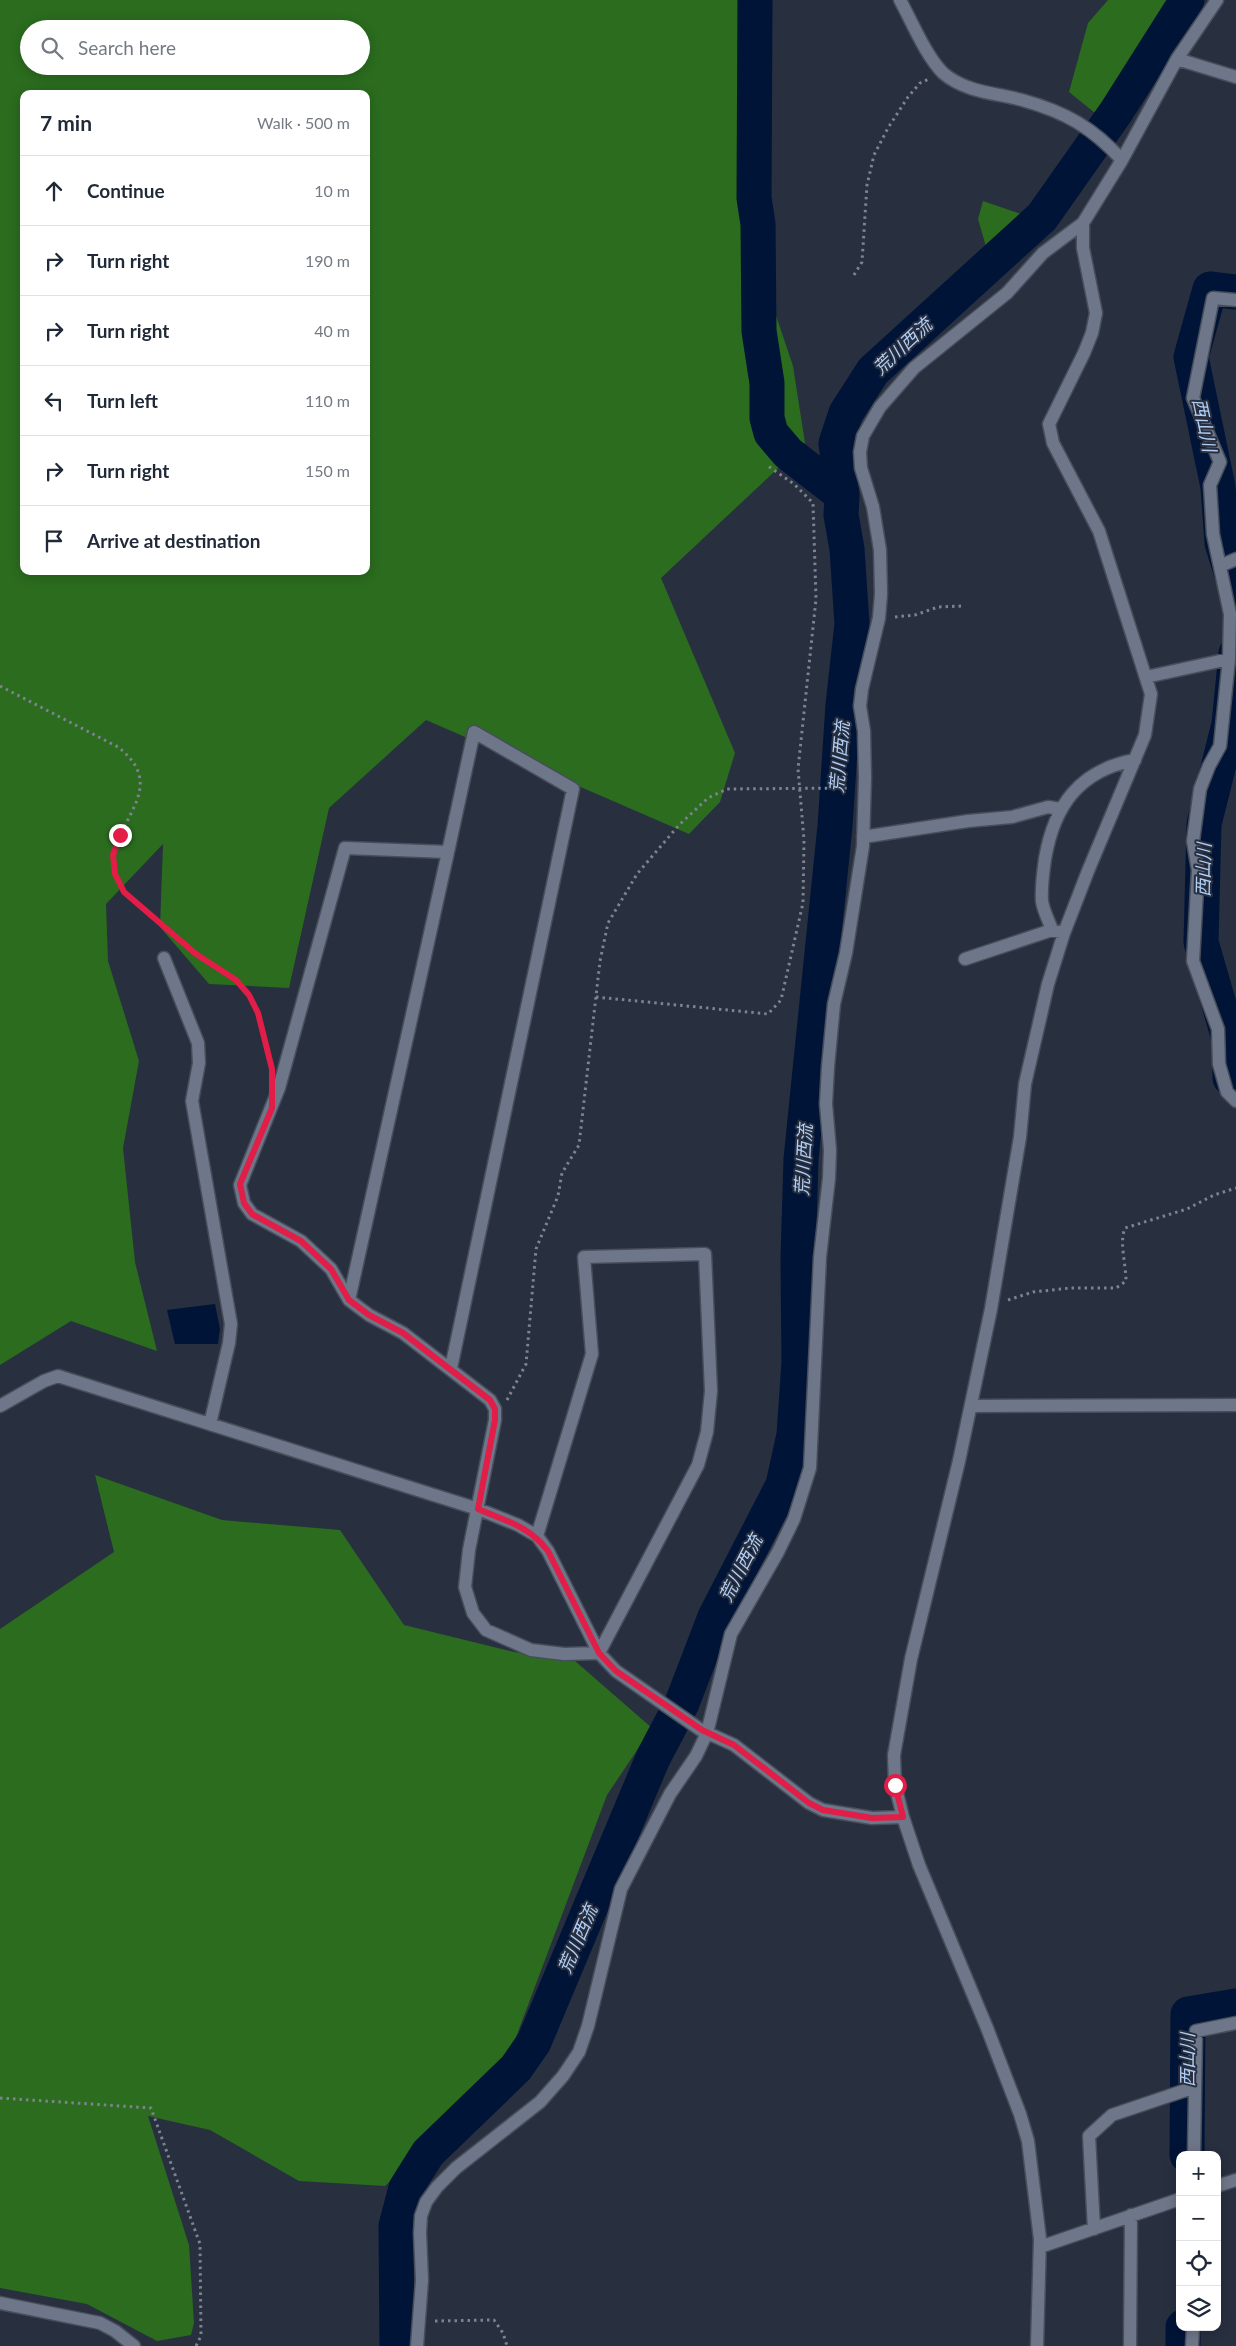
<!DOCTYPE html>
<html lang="en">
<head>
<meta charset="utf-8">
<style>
  body { margin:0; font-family:Lato,"Noto Sans JP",sans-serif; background:#f2f2f3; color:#1f2937 }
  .controls { position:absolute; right:15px; bottom:15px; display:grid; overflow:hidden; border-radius:10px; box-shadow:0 2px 12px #0003 }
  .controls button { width:45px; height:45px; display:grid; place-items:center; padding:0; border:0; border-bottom:1px solid #e0e1e3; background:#fff; color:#1f2937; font:25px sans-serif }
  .stop { position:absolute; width:15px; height:15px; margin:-11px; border:4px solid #e11d48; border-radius:50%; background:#fff }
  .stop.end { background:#e11d48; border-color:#fff; box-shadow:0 1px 5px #0008 }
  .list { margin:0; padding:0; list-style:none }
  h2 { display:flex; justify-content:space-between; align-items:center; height:65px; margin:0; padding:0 20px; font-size:21px }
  h2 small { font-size:16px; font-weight:400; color:#747a83 }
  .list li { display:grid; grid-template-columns:32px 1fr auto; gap:15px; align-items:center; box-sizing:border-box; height:70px; padding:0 20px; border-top:1px solid #e0e1e3 }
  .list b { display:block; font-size:19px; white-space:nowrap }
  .list em { font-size:16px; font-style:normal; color:#747a83 }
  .icon { flex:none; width:28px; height:28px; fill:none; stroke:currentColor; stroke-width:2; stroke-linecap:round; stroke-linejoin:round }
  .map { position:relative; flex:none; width:1236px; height:2346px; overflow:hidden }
  .search { position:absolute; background:#fff; box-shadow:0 2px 12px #0003; left:20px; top:20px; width:350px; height:55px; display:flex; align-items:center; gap:12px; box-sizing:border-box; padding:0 18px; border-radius:28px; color:#747a83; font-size:19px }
  .panel { position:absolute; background:#fff; box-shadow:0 2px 12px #0003; left:20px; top:90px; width:350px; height:485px; border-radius:10px }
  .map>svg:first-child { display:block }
  .forest { fill:#2b6c1f; fill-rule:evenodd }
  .water { fill:#001437 }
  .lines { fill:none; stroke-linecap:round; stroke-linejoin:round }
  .river { stroke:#001437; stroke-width:35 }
  .minor-casing { stroke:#474d5a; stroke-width:15 }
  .path { stroke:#7d8390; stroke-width:3; stroke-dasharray:2.5 4; stroke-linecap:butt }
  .minor { stroke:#6e7689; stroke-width:12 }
  .route { stroke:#e11d48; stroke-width:6 }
  .labels { text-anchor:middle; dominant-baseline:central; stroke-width:4; stroke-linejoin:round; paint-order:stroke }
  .water-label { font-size:18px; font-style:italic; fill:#b1cef6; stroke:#282f3f }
</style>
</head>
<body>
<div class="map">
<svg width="1236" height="2346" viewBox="0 0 1236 2346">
  <rect width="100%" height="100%" fill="#282f3f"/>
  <path class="forest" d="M0 0H763L759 29 754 250 793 366 805 443 661 578 735 753 720 802 689 834 426 720 329 808 289 988 209 984 160 927 163 844 106 904 108 961 139 1061 123 1148 135 1262 157 1351 71 1321 0 1365ZM29 29H361V66H29ZM24 94H366V571H24Z
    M1108 0H1183L1179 20 1133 118 1100 117 1069 92 1088 23Z
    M983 201 1030 217 1009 260 989 257 978 219Z
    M95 1475 222 1520 340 1530 404 1625 514 1652 575 1661 652 1728 607 1795 501 2077 385 2186 299 2181 210 2130 148 2116 189 2245 194 2323 191 2335 157 2341 87 2304 0 2288V1629L114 1552Z"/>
  <path class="water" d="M215 1304 220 1329 218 1344H175L167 1310Z"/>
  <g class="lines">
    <path class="river" d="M755 0 754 198 758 224 759 331 767 383V418L771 433 788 453 842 495
      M1236 292 1210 289 1191 357 1218 487 1222 543 1236 588
      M1236 653 1229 724 1204 824 1201 942 1229 1039 1230 1078 1236 1084
      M1187 2155 1188 2014 1236 2006
      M397 2346 396 2226 406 2188 428 2153 516 2068 534 2042 653 1758 682 1703 715 1617 783 1485 794 1435 799 1362 798 1259 801 1159 835 826 843 705 852 624 847 549 841 515 842 495 836 443 846 413 873 371 1042 217 1116 112 1187 0
      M1183 2346V2327"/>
    <defs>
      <path id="minor" d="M900 0C912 22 926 56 943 73 965 92 995 93 1022 100 1065 112 1092 127 1122 160
        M1177 59 1236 77
        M1236 300 1213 298 1193 398 1220 462 1210 485 1213 534 1230 614 1229 659 1220 746 1209 766 1200 789 1193 841 1198 870 1193 961 1218 1029 1219 1064 1227 1092 1236 1101
        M1220 566 1236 559
        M1146 677 1229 659
        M863 837 968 821 1012 817 1048 807 1061 809
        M448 852 474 732 573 789 451 1368
        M1064 933 1052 930C1049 921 1043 910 1042 901 1041 887 1043 873 1045 859 1054 806 1079 770 1135 760
        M164 958 198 1043 199 1063 192 1101 231 1324 229 1343 210 1424
        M965 959 1052 930
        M349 1300 448 852 345 848 279 1088 240 1185 244 1203 252 1214 301 1241 331 1269 349 1300 369 1315 403 1333 490 1400 495 1409V1420L469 1550 465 1587 473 1613 486 1630 531 1650 564 1654 599 1653 698 1465 707 1432 711 1391 705 1254 584 1257 592 1354 537 1536
        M0 1406 44 1381 58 1376 478 1509 518 1525 537 1536 548 1551 599 1653 616 1671 701 1730 734 1745 809 1803 823 1810 872 1818 903 1817
        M971 1406 1236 1405
        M1194 2155 1196 2031 1236 2023
        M1217 2186 1236 2180
        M1094 2229 1089 2136 1112 2115 1195 2087
        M1040 2247 1180 2199
        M0 2303 100 2323 115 2331 134 2346
        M417 2346 422 2280 420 2233 421 2216 426 2202 437 2187 456 2168 540 2102 563 2076 579 2052 588 2026 621 1889 670 1794 696 1756 707 1733 731 1634 778 1552 794 1519 810 1468 820 1257 829 1178 830 1150 826 1104 828 1067 834 1004 846 953 863 846 865 777 864 731 860 706 862 689 879 618 881 594 880 550 873 507 861 468 860 452 863 436 880 407 914 368 1007 293 1043 253 1083 223 1122 160 1177 59 1217 0
        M1037 2346 1040 2239 1028 2141 1020 2114 987 2028 919 1865 903 1817 895 1785 894 1755 911 1659 959 1461 991 1309 1020 1137 1025 1084 1048 984 1064 933 1088 871 1145 735 1151 694 1099 531 1053 443 1049 424 1084 353 1092 333 1096 313 1083 248V223
        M1130 2346 1131 2215
        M1192 2346 1193 2327"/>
    </defs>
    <use href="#minor" class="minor-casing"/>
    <path class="path" d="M854 275 862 262 867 185 874 155 888 128 908 97 920 83 929 79
      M895 617 915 615 938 607 963 606
      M0 686 118 747C181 796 86 832 123 889 130 901 146 911 157 920 170 932 182 944 196 955 214 968 238 977 250 996 262 1016 264 1039 270 1061
      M596 997 768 1014 781 1000 803 903 804 840 798 769 816 599 813 503 794 484 768 466
      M1008 1300 1033 1292 1071 1288H1116L1126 1281C1126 1264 1119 1242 1125 1228L1187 1209 1214 1195 1236 1188
      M507 1400 526 1364 536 1249 558 1196 562 1173 579 1145 600 961 608 923 637 874 679 825 708 798 727 789 850 788
      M0 2098 151 2108 200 2244 201 2336 196 2346
      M435 2321 494 2320 503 2333 507 2346"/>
    <use href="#minor" class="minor"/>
  </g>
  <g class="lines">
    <path class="route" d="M120 835 113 855 115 874 124 892 196 954 236 980 249 995 258 1013 272 1069V1108L240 1184 244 1203 252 1214 301 1241 331 1269 349 1300 369 1315 403 1333 490 1400 495 1409V1420L478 1509C506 1521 529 1526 548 1551L599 1653 616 1671 702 1730 734 1745 809 1803 823 1810 872 1818 903 1817 895 1785"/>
  </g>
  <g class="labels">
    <g class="water-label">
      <text transform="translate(902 346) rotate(-43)">荒川西流</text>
      <text transform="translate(1205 425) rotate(78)">西山川</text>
      <text transform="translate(839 757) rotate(-85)">荒川西流</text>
      <text transform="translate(1203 870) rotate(-89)">西山川</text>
      <text transform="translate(803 1160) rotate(-87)">荒川西流</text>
      <text transform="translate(740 1568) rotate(-63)">荒川西流</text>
      <text transform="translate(577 1939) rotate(-67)">荒川西流</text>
      <text transform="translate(1187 2060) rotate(-90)">西山川</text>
    </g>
  </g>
</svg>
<div class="controls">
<button>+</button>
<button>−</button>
<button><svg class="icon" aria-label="locate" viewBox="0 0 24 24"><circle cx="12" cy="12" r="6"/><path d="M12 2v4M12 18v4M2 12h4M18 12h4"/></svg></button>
<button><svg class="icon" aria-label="layers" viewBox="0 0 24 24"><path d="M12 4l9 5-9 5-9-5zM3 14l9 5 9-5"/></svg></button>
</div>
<div class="stop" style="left:895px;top:1785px"></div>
<div class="stop end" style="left:120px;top:835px"></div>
<div class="search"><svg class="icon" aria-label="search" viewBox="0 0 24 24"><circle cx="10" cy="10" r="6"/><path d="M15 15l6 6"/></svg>Search here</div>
<section class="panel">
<h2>7 min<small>Walk · 500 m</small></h2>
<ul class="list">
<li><svg class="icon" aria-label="ahead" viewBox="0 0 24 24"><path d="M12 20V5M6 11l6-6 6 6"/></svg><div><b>Continue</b></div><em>10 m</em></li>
<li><svg class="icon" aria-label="right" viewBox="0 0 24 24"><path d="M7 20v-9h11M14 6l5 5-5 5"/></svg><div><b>Turn right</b></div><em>190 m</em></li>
<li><svg class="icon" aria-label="right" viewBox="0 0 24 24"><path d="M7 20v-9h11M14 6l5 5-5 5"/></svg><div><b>Turn right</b></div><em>40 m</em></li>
<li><svg class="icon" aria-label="left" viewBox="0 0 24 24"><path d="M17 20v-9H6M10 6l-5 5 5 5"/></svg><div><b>Turn left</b></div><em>110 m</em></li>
<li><svg class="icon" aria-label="right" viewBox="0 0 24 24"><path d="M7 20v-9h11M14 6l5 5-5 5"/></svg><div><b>Turn right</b></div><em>150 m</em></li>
<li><svg class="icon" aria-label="arrive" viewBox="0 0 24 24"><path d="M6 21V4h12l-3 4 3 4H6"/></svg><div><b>Arrive at destination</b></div></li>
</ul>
</section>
</div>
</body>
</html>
